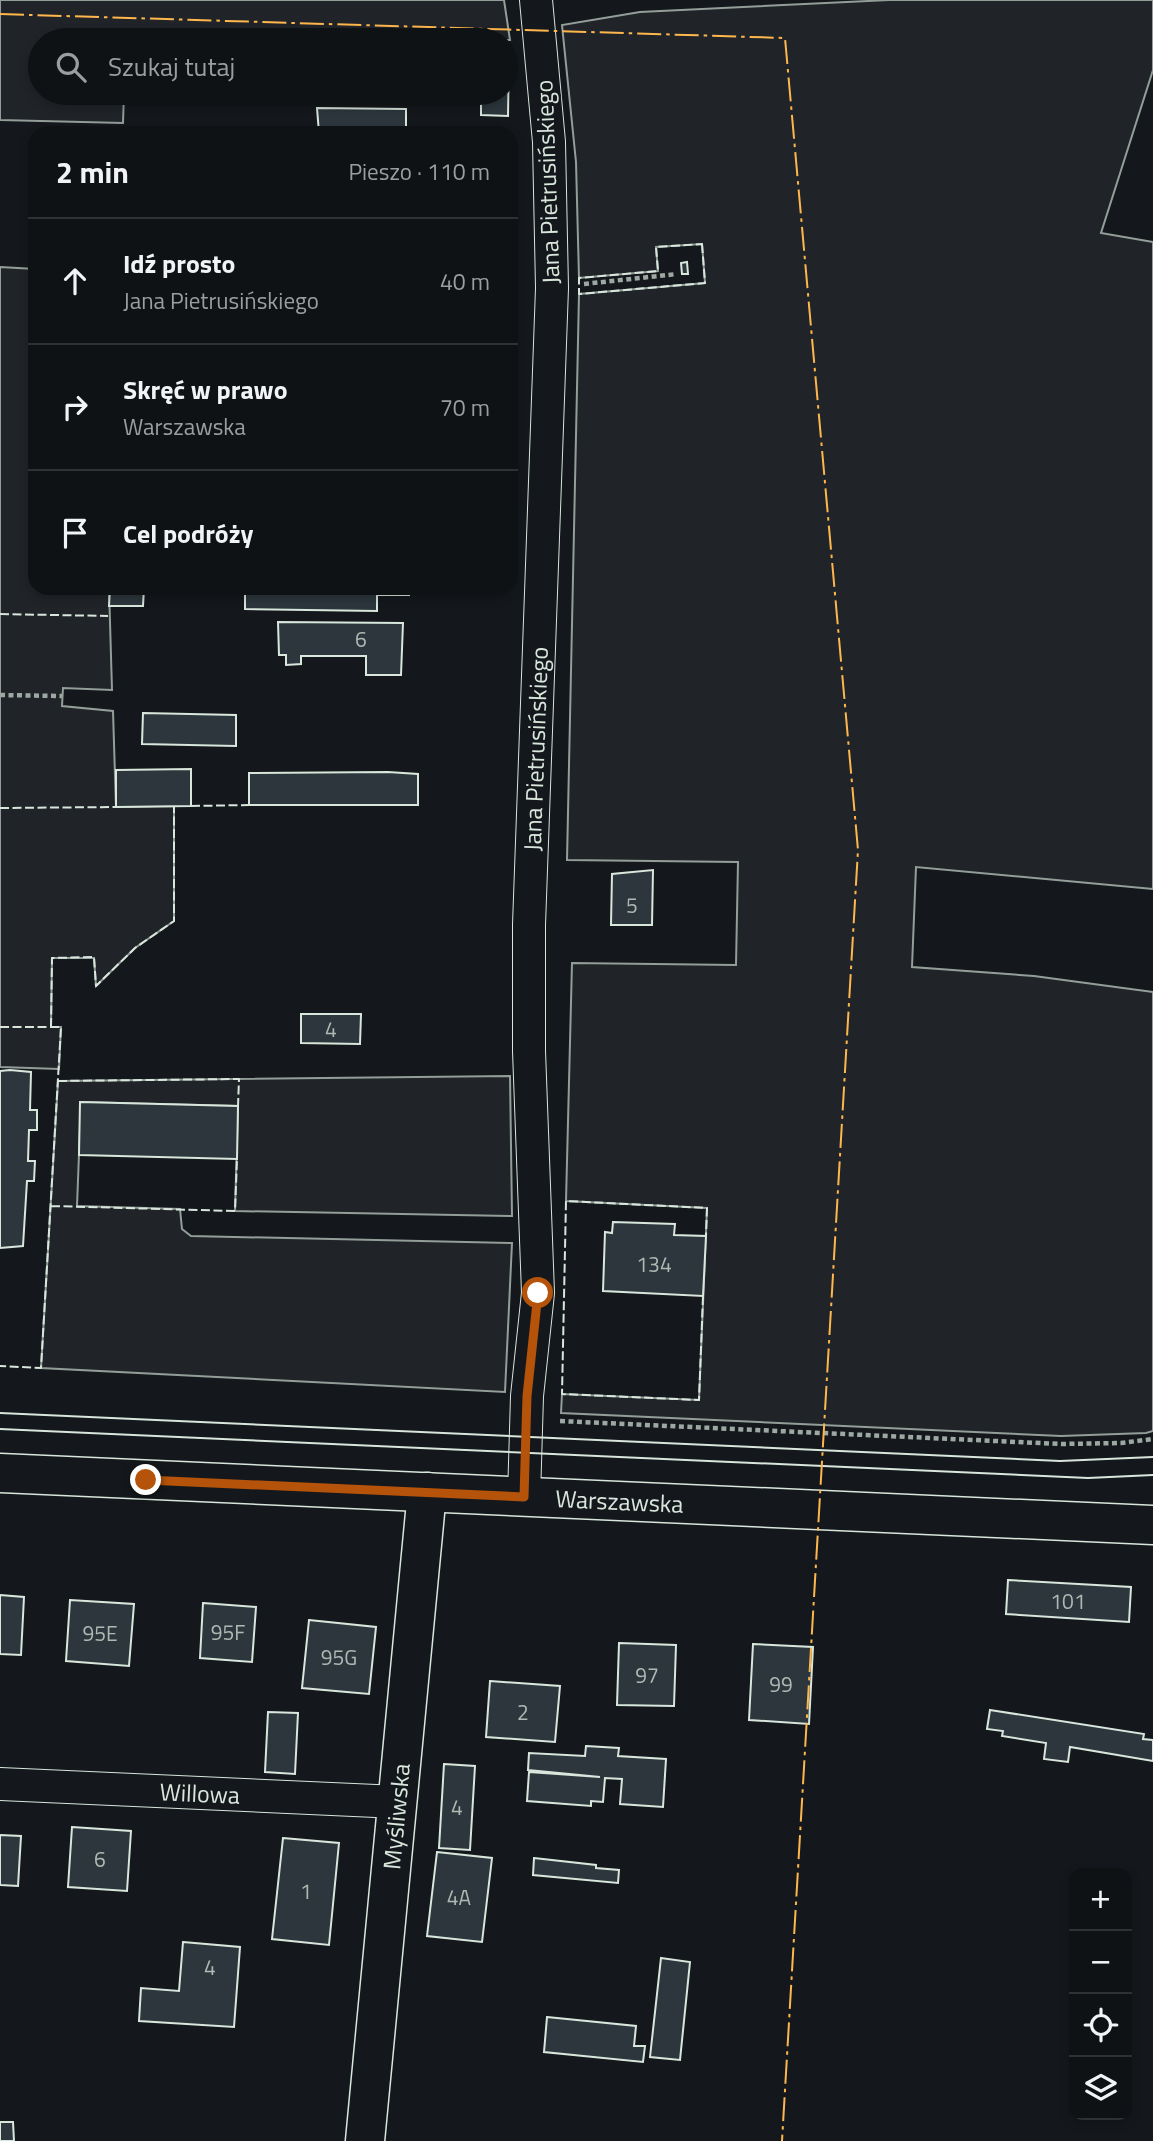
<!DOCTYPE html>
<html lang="pl">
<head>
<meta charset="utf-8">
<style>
  body { margin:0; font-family:"Titillium Web",sans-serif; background:#181b1e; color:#f1f3f6 }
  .controls { position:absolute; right:21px; bottom:21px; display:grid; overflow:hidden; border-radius:14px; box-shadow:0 4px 10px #0003 }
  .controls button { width:63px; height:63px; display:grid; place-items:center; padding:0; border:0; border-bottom:2px solid #2f3234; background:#0f1215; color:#f1f3f6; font:35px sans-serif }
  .stop { position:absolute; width:21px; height:21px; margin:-16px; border:5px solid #b45309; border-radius:50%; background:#fff }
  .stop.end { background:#b45309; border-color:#fff; box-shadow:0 2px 7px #0008 }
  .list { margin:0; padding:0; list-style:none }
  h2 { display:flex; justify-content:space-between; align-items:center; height:91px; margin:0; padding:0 28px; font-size:30px }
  h2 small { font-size:23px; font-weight:400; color:#9b9ea0 }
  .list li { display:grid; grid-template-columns:46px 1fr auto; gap:21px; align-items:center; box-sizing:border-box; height:126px; padding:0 28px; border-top:2px solid #2f3234 }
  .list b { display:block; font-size:26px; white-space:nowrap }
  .list p { margin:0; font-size:23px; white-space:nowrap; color:#9b9ea0 }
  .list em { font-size:23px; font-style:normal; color:#9b9ea0 }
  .icon { flex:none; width:38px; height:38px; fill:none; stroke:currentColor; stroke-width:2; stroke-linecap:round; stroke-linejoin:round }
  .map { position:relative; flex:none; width:1153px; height:2141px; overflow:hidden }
  .search { position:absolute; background:#0f1215; box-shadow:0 4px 10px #0003; left:28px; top:28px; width:490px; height:77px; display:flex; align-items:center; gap:18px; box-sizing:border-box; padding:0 24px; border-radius:38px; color:#9b9ea0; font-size:26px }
  .panel { position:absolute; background:#0f1215; box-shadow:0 4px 10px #0003; left:28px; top:126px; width:490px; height:469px; border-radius:21px }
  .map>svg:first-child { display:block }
  .green { fill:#202428; stroke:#939e99; stroke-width:2 }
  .building { fill:#2c363c; stroke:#d8e6dc; stroke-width:2 }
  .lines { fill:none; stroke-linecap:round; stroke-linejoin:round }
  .street-casing { stroke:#d8e6dc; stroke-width:34 }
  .secondary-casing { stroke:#d8e6dc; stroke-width:41 }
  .path { stroke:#9da8a2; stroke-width:4.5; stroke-dasharray:5 3.5; stroke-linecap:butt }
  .street { stroke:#14181c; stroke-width:32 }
  .secondary { stroke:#14181c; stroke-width:38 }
  .tram { stroke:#d8e6dc; stroke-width:2 }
  .fence { stroke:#d8e6dc; stroke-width:2; stroke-dasharray:9 3.5; stroke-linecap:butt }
  .power { stroke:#ffb74d; stroke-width:2; stroke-dasharray:24 5 3.5 5; stroke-linecap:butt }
  .route { stroke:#b45309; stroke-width:9 }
  .labels { text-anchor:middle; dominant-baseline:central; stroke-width:5; stroke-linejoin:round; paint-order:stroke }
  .number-label { font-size:21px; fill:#adbab4 }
  .street-label { font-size:24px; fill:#d8e6dc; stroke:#14181c }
</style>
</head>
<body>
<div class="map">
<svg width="1153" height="2141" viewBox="0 0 1153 2141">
  <rect width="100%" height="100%" fill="#14181c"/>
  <path class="green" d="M0 0H504L510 40H40V93H124L123 123 0 120Z
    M889 0H1153V70L1101 233 1153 242V889L916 867 912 967 1034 976 1153 992V1431L1146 1433 1061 1436 561 1413 562 1394 699 1400 707 1208 566 1201 572 963 736 965 738 862 567 860 579 294 705 283 702 244 656 247 658 271 579 278 576 162 562 25 640 12Z
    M0 267 35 269V588H109L112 690 63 688 62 706 113 711 116 807 174 806V921L135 948 96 986 94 958H52L51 1027H61L59 1069 0 1067Z
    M510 1076 512 1216 235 1211 238 1106 81 1102 77 1206 180 1209 182 1229 191 1236 512 1243 505 1392 41 1368 58 1081Z"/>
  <path class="building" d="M506 53H509L508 116 481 115V93H506Z
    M317 108 406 109V128H373V133H319Z
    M687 262 688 274H682L681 263Z
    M110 588H144L143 606H109Z
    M245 588H409V595H377V611L245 609Z
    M278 622 403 623 401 675H366V656H301V664L286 665V655H279Z
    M143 713 236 715V746L142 744Z
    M191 769V806L116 807V770Z
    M388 772 418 774V805H249V773Z
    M653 870 652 925H611L612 874Z
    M301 1014H361L360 1044 301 1043Z
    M10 1070 31 1072 30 1110H37V1130H29L28 1161H35L34 1181H27L23 1246 0 1248V1071Z
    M80 1102 238 1106 237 1159 79 1155Z
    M613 1222 675 1224 674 1235 706 1236 703 1296 603 1291 605 1232 612 1233Z
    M1008 1580 1131 1587 1129 1622 1006 1614Z
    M0 1595 24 1597 21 1655 0 1654Z
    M70 1600 134 1604 129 1666 66 1661Z
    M203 1603 256 1607 252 1662 200 1658Z
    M309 1620 376 1627 369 1694 302 1688Z
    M619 1643 676 1645 674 1706 617 1705Z
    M753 1644 813 1647 809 1724 749 1720Z
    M490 1681 560 1686 555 1742 486 1737Z
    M990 1710 1144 1734 1143 1739 1153 1740V1761L1070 1747 1068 1762 1044 1759 1046 1743 1002 1736 1003 1731 987 1729Z
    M268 1712 298 1713 295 1774 265 1772Z
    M586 1746 619 1748 618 1756 666 1759 663 1807 620 1804 622 1779 605 1778 603 1802 591 1801V1806L527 1801 529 1772 600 1777 528 1770 529 1753 585 1756Z
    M444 1764 475 1766 470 1850 439 1848Z
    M72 1827 131 1831 127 1891 68 1887Z
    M0 1835 21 1836 18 1886 0 1885Z
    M283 1838 339 1843 329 1945 272 1939Z
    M437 1852 492 1858 482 1942 427 1936Z
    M534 1858 596 1865V1868L619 1870 618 1883 533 1875Z
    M183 1942 240 1947 234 2027 139 2021 141 1988 179 1991Z
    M661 1958 690 1962 680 2060 650 2057Z
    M547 2017 636 2026 634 2046H645L643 2062 544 2052Z
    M0 2122H13L14 2141H0Z"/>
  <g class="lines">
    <defs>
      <g id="street">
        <path id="s1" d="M524 1497 527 1396 538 1293 529 1051V925L552 288 549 142 536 0"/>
        <path id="s2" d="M0 1784 398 1802"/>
      </g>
      <g id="secondary">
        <path id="s3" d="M0 1473 1153 1525"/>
        <path id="s4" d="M365 2141 427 1492"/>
      </g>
    </defs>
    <use href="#street" class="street-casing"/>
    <use href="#secondary" class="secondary-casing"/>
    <path class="path" d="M584 284 677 274
      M0 695 62 696
      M560 1421 1061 1444 1121 1443 1153 1439"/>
    <use href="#street" class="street"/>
    <use href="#secondary" class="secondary"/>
    <path class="tram" d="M0 1413 1060 1461 1153 1457
      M0 1429 1088 1478 1153 1475"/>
    <path class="fence" d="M702 244 705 283 579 294V278L658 271 656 247Z
      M0 614 108 616
      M191 806 249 805
      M0 808 116 807
      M0 1027H61L41 1368 0 1366
      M51 1027 52 958 94 957 96 986 135 948 174 921V806
      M58 1081 239 1079 238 1106
      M51 1206 235 1211 237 1159
      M703 1296 699 1400 562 1394 566 1201 707 1208 706 1236"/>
    <path class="power" d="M0 14 785 38 858 850 782 2141"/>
  </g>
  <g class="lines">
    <path class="route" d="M146 1480 524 1497 527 1396 538 1293"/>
  </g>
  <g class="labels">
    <g class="number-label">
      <text x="361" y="639">6</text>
      <text x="632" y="905">5</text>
      <text x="331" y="1029">4</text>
      <text x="654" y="1264">134</text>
      <text x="1068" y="1601">101</text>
      <text x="228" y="1632">95F</text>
      <text x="100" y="1633">95E</text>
      <text x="339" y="1657">95G</text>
      <text x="647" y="1675">97</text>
      <text x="781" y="1684">99</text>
      <text x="523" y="1712">2</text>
      <text x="457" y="1807">4</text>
      <text x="100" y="1859">6</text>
      <text x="306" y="1891">1</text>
      <text x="459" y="1897">4A</text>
      <text x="210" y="1967">4</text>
    </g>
    <g class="street-label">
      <text transform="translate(547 182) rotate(-92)">Jana Pietrusińskiego</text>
      <text stroke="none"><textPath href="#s1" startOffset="749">Jana Pietrusińskiego</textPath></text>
      <text stroke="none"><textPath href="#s3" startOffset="620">Warszawska</textPath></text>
      <text stroke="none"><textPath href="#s2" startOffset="200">Willowa</textPath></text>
      <text stroke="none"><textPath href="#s4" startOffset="326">Myśliwska</textPath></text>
    </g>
  </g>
</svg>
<div class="controls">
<button>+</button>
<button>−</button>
<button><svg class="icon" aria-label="locate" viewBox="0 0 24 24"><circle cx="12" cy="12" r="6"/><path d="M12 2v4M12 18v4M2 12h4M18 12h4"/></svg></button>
<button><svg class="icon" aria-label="layers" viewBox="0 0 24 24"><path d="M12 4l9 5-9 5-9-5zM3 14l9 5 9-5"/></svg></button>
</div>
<div class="stop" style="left:538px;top:1293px"></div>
<div class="stop end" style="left:146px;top:1480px"></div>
<div class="search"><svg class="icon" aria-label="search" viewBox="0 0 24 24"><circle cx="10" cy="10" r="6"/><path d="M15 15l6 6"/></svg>Szukaj tutaj</div>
<section class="panel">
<h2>2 min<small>Pieszo · 110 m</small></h2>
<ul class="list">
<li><svg class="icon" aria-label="ahead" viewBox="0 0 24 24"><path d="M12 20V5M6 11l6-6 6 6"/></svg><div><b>Idź prosto</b><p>Jana Pietrusińskiego</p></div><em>40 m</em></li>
<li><svg class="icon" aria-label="right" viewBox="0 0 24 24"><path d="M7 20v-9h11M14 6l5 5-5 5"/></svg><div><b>Skręć w prawo</b><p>Warszawska</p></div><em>70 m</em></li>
<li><svg class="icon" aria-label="arrive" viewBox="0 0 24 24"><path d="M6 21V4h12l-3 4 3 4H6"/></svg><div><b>Cel podróży</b></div></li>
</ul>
</section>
</div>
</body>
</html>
